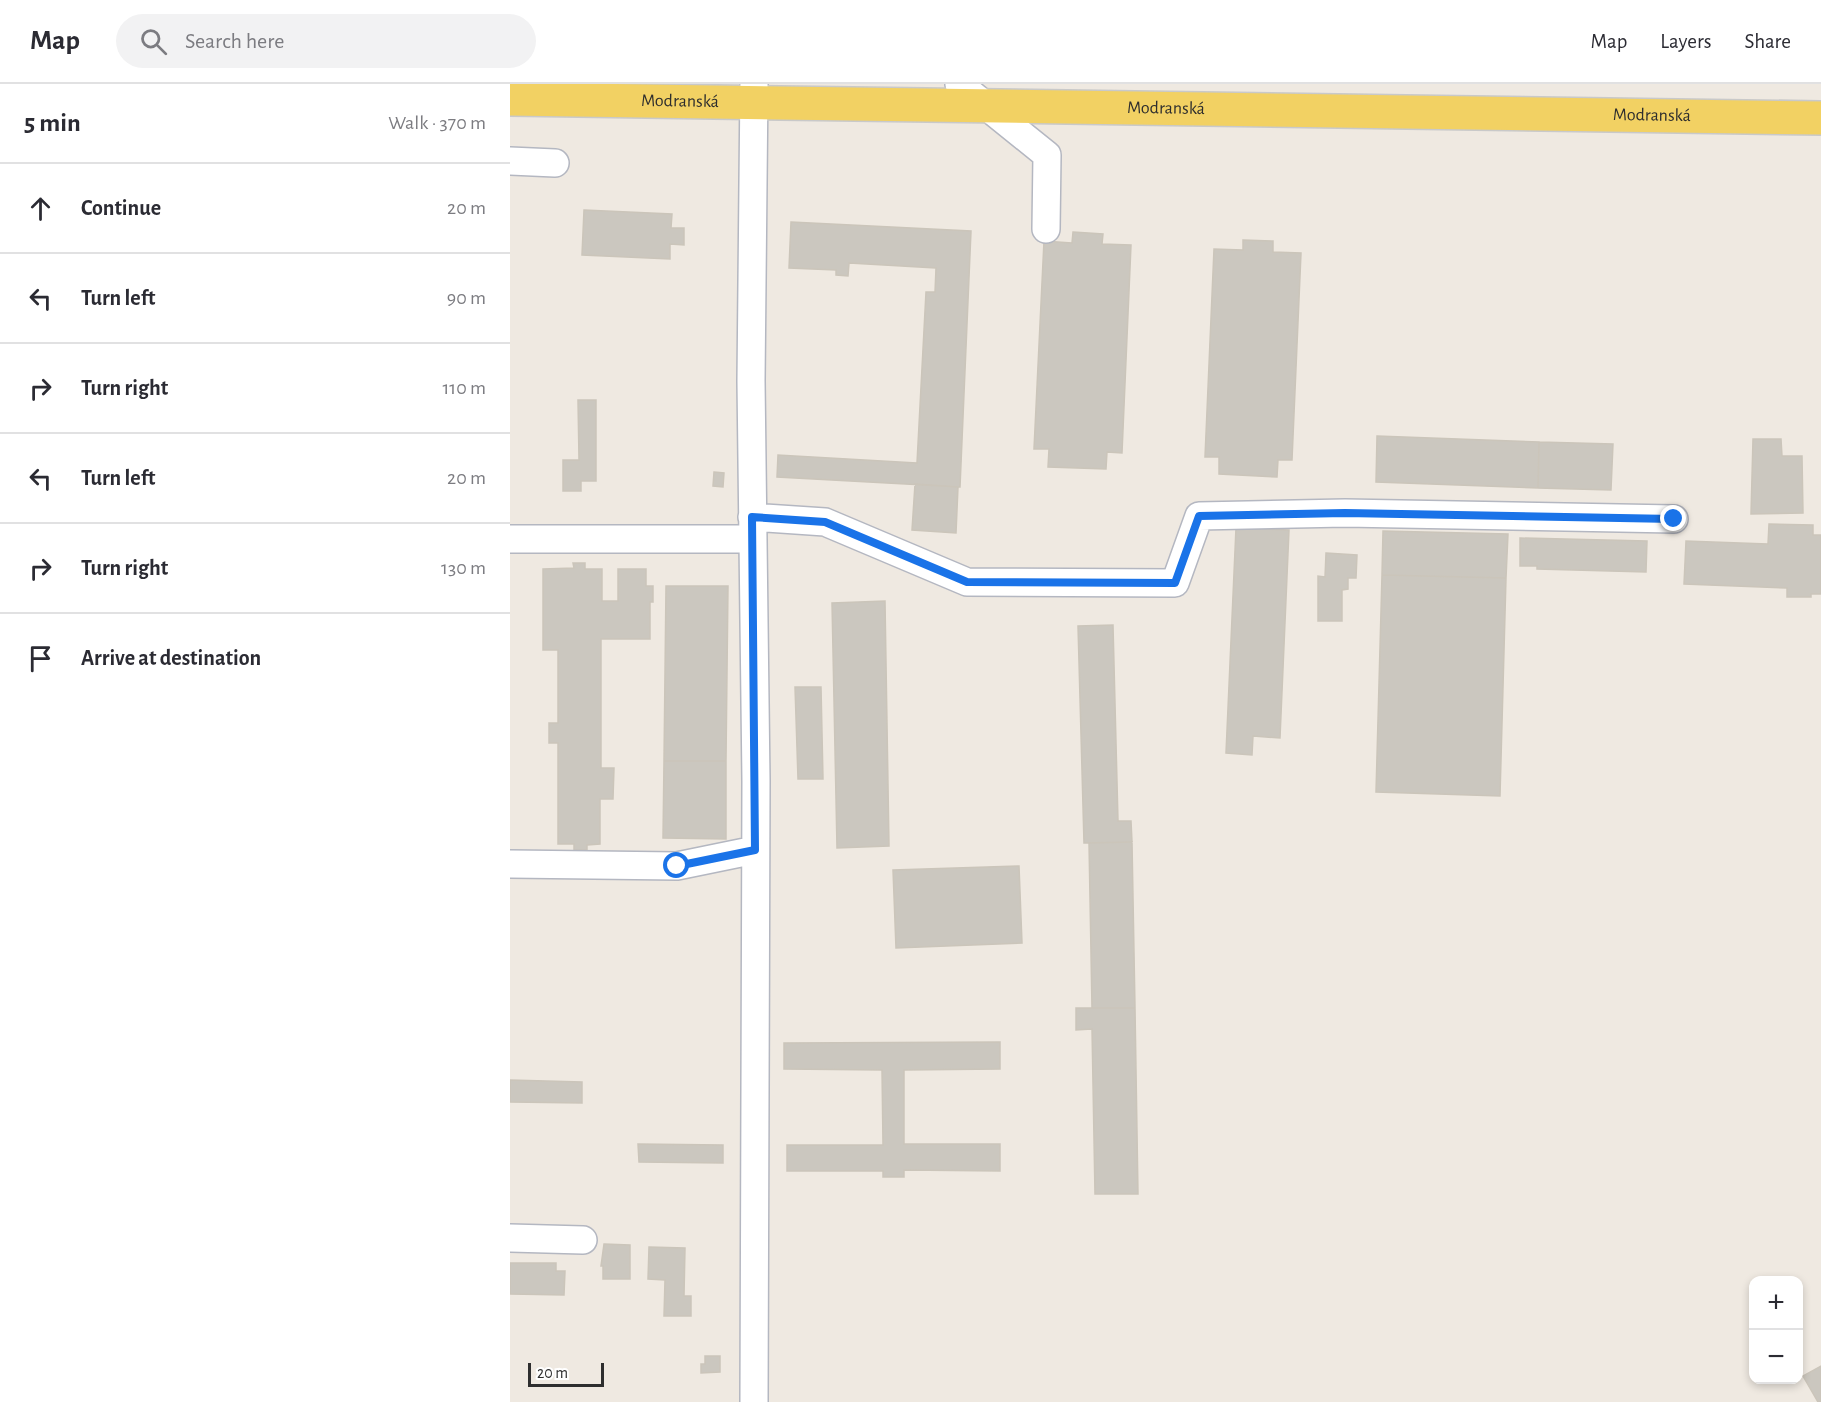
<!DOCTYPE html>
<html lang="en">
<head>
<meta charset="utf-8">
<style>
  body { margin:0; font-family:"Alegreya Sans",sans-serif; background:#f2f2f3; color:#2b2b33 }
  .controls { position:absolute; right:18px; bottom:18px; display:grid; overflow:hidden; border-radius:12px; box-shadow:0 3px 9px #0003 }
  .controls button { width:54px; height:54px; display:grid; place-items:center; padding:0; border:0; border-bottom:2px solid #e1e1e2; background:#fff; color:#2b2b33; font:30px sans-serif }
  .scale { position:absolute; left:18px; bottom:15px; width:76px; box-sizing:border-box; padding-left:6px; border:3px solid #2e2e2e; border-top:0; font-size:16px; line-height:21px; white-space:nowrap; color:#2e2e2e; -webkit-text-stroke:4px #fff; paint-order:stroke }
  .stop { position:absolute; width:18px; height:18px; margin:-14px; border:4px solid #1a73e8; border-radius:50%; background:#fff }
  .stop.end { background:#1a73e8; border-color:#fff; box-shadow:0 2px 6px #0008 }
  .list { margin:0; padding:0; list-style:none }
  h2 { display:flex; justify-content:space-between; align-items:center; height:78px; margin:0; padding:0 24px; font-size:26px }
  h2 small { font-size:20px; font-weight:400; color:#7c7c81 }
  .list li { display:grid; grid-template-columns:39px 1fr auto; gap:18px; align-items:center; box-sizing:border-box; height:90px; padding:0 24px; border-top:2px solid #e1e1e2 }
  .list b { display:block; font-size:22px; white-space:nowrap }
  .list em { font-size:20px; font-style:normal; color:#7c7c81 }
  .icon { flex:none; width:33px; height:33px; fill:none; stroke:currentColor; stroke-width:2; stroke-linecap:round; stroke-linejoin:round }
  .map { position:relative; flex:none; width:1311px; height:1318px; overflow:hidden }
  header { display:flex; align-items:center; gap:36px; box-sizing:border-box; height:84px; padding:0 30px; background:#fff; border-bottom:2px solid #e1e1e2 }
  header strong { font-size:28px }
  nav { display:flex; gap:33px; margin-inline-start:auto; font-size:21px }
  .search { width:420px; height:54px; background:#f2f2f3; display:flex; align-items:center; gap:15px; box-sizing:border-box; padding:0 21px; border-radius:33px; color:#7c7c81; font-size:22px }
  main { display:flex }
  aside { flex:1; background:#fff }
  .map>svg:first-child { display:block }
  .building { fill:#cbc7bf; stroke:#cbc5ba; stroke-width:1.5 }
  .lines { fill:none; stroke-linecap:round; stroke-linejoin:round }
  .minor-casing { stroke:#b4b7c1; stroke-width:30 }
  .major-casing { stroke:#c9c9c9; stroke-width:36 }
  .minor { stroke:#fff; stroke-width:27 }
  .major { stroke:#f2d163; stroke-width:33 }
  .route { stroke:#1a73e8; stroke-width:8 }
  .labels { text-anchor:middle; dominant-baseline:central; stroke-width:6; stroke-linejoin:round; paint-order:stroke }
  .street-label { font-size:18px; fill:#2e2e2e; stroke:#fff }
</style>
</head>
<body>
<header>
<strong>Map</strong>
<div class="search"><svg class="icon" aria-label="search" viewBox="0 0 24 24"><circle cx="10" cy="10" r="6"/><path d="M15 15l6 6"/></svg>Search here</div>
<nav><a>Map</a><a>Layers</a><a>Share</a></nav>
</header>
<main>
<aside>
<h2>5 min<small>Walk · 370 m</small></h2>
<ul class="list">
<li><svg class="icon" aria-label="ahead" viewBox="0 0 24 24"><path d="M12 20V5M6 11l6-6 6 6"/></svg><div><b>Continue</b></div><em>20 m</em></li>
<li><svg class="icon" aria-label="left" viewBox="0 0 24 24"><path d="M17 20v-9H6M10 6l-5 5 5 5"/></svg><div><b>Turn left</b></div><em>90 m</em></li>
<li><svg class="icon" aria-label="right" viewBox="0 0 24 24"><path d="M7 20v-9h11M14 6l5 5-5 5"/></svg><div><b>Turn right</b></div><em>110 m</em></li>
<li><svg class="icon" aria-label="left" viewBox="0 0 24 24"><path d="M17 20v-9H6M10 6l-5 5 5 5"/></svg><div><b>Turn left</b></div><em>20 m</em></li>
<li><svg class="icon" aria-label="right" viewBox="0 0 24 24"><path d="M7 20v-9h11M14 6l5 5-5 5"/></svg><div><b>Turn right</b></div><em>130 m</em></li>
<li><svg class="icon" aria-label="arrive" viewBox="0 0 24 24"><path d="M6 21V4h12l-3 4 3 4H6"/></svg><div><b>Arrive at destination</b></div></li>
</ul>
</aside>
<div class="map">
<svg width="1311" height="1318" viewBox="0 0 1311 1318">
  <rect width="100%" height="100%" fill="#efe9e1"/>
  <path class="building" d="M74 126 162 130 161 144H174V161L160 160V175L72 171Z
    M281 138 461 147 450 403 267 393 268 371 407 379 416 208H425L426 184 339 179 338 192 326 191V186L279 184Z
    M563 148 593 150 592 160 621 161 612 369 597 368 596 385 538 383 539 365H524L534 157 562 159Z
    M733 156 763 157V168L791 169 782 376H768L767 393 709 390V373H695L704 165 733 166Z
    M68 316H86V397H71V407H53V376H69Z
    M867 352 1029 358 1028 404 866 398Z
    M1243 355H1271L1272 372H1292L1293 429 1241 430Z
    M1029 358 1103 360 1101 406 1028 404Z
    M204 388 214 389 213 403 203 402Z
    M405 400 448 403 446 449 402 446Z
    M1259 440 1303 441V451H1311V510H1301V513H1277V504L1174 500 1176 457 1258 460Z
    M726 444 779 446 770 654 743 652 742 671 716 669Z
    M873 447 998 450 996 494 872 491Z
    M1010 454 1137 457 1136 488 1027 485V482H1010Z
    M816 469 847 471 846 494H838V505L832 506V537H808V492L815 493Z
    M63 479H75V485H92V517H108V485H136V502H143V518H140V555H91V684H104L103 715H90V760L77 761V766H64V760H48V659H39V639H48V566H33V485L64 484Z
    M872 491 996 494 990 712 866 708Z
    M156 502H218L216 677H154Z
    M375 517 379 762 327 764 322 519Z
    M603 541 608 737H621L622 758 574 759 568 542Z
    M285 603H311L313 695H288Z
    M154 677H216V755L153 754Z
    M622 758 625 924H582L579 759Z
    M509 782 512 859 386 864 383 786Z
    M566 924H625L628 1110H585L582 945 566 946Z
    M490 958V985L394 986V1060H490V1087L394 1086V1093H373V1087H277V1061H373L372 986 274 985V959Z
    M0 996 72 998V1019L0 1018Z
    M128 1060 213 1061V1079L129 1078Z
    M94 1160 120 1161V1195H93V1182H91Z
    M139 1163 175 1164 174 1212H181V1232H154L155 1196 138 1195Z
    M0 1179H46V1187H55L54 1211 0 1210Z
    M195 1272H210V1288L191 1289V1280H195Z
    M1311 1282V1318H1308L1293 1292Z"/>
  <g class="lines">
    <defs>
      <path id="minor" d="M244 0 241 297 246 697 244 1318
        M449 0 537 71 536 145
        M0 77 45 79
        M242 433 315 438 457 498 665 499 689 432 835 429 1164 435
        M0 455H243
        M0 780 167 782 245 766
        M0 1154 73 1156"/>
      <g id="major">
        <path id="s1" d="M0 15 1311 34"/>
      </g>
    </defs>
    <use href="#minor" class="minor-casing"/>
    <use href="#major" class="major-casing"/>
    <use href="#minor" class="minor"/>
    <use href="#major" class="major"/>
  </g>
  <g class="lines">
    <path class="route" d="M167 782 245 766 242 433 315 438 457 498 665 499 689 432 835 429 1164 435"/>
  </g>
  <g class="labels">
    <g class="street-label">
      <text stroke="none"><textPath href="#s1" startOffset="170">Modranská</textPath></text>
      <text stroke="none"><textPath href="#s1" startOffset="656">Modranská</textPath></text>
      <text stroke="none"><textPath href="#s1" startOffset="1142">Modranská</textPath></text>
    </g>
  </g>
</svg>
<div class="controls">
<button>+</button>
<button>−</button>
</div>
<div class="scale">20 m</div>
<div class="stop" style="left:167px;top:782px"></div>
<div class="stop end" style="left:1164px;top:435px"></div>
</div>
</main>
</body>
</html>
